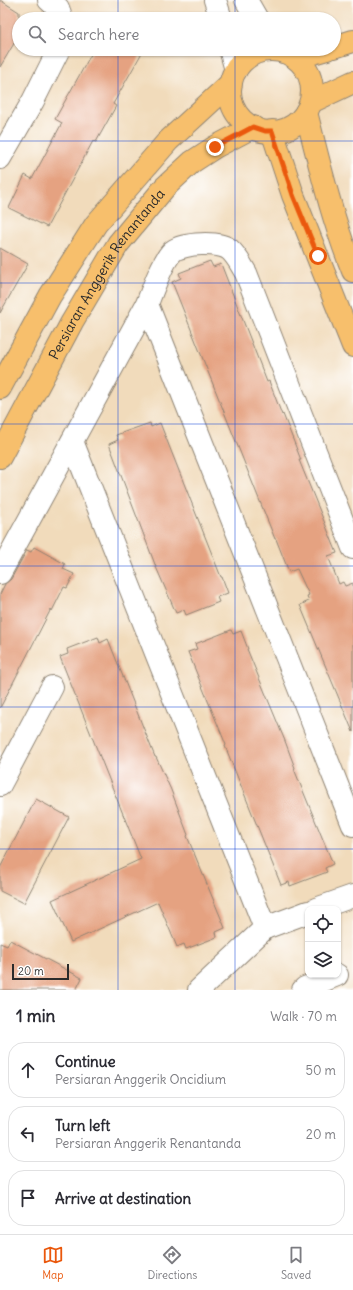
<!DOCTYPE html>
<html lang="en">
<head>
<meta charset="utf-8">
<style>
  body { margin:0; font-family:Delius,sans-serif; background:#f7f7f7; color:#2b2b33 }
  .controls { position:absolute; right:12px; bottom:12px; display:grid; overflow:hidden; border-radius:8px; box-shadow:0 1px 3px #0004 }
  .controls button { width:36px; height:36px; display:grid; place-items:center; padding:0; border:0; border-bottom:1px solid #e1e1e2; background:#fff; color:#2b2b33; font:20px sans-serif }
  .scale { position:absolute; left:12px; bottom:10px; width:57px; box-sizing:border-box; padding-left:4px; border:2px solid #2b2b2b; border-top:0; font-size:11px; line-height:14px; white-space:nowrap; color:#2b2b2b; -webkit-text-stroke:3px #fff; paint-order:stroke }
  .stop { position:absolute; width:12px; height:12px; margin:-9px; border:3px solid #ea580c; border-radius:50%; background:#fff }
  .stop.end { background:#ea580c; border-color:#fff; box-shadow:0 1px 4px #0008 }
  .list { margin:0; padding:0; list-style:none }
  h2 { display:flex; justify-content:space-between; align-items:center; height:52px; margin:0; padding:0 16px; font-size:17px }
  h2 small { font-size:13px; font-weight:400; color:#7c7c81 }
  .list li { display:grid; grid-template-columns:26px 1fr auto; gap:12px; align-items:center; box-sizing:border-box; height:56px; margin:0 8px 8px; padding:0 8px; border:1px solid #e1e1e2; border-radius:16px }
  .list b { display:block; font-size:15px; white-space:nowrap }
  .list p { margin:0; font-size:13px; white-space:nowrap; color:#7c7c81 }
  .list em { font-size:13px; font-style:normal; color:#7c7c81 }
  .icon { flex:none; width:22px; height:22px; fill:none; stroke:currentColor; stroke-width:2; stroke-linecap:round; stroke-linejoin:round }
  .map { position:relative; flex:none; width:353px; height:990px; overflow:hidden }
  .search { position:absolute; background:#fff; box-shadow:0 1px 3px #0004; left:12px; right:12px; top:12px; height:44px; display:flex; align-items:center; gap:10px; box-sizing:border-box; padding:0 14px; border-radius:22px; color:#7c7c81; font-size:15px }
  .sheet { height:244px; background:#fff }
  nav { display:flex; justify-content:space-around; align-items:center; box-sizing:border-box; height:56px; border-top:1px solid #e1e1e2; background:#fff; font-size:11px; color:#7c7c81 }
  nav a { display:grid; justify-items:center; gap:2px }
  nav .on { color:#ea580c }
  .map>svg:first-child { display:block }
  .building { fill:#e5a281 }
  .lines { fill:none; stroke-linecap:round; stroke-linejoin:round }
  .minor-casing { stroke:#8e8373; stroke-width:24 }
  .major-casing { stroke:#8e8373; stroke-width:24 }
  .minor { stroke:#fff; stroke-width:22 }
  .major { stroke:#f7bf6c; stroke-width:22 }
  .route { stroke:#ea580c; stroke-width:5 }
  .grid { fill:none; stroke:#1d4ed8; stroke-width:1; stroke-opacity:0.55 }
  .labels { text-anchor:middle; dominant-baseline:central; stroke-width:3; stroke-linejoin:round; paint-order:stroke }
  .street-label { font-size:14px; fill:#2b2b2b; stroke:#fff }
</style>
</head>
<body>
<div class="map">
<svg width="353" height="990" viewBox="0 0 353 990">
  <rect width="100%" height="100%" fill="#fff"/>
  <filter id="ink" filterUnits="userSpaceOnUse"><feTurbulence type="fractalNoise" baseFrequency=".025" numOctaves="2"/><feDisplacementMap in="SourceGraphic" scale="8" xChannelSelector="R" yChannelSelector="G"/><feConvolveMatrix kernelMatrix="1 2 1 2 8 2 1 2 1" color-interpolation-filters="sRGB"/></filter>
  <filter id="wash" filterUnits="userSpaceOnUse"><feTurbulence type="fractalNoise" baseFrequency=".012" numOctaves="4" result="noise"/><feDisplacementMap in="SourceGraphic" scale="16" xChannelSelector="R" yChannelSelector="G"/><feGaussianBlur stdDeviation="0.9" result="paint"/><feColorMatrix in="noise" values="0 0 0 0 0 0 0 0 0 0 0 0 0 0 0 0 0 1.4 0 .05"/><feComposite in="paint" operator="in"/></filter>
  <g filter="url(#wash)">
    <rect width="100%" height="100%" fill="#f1dbbb"/>
    <g id="blocks">
      <path class="building" d="M0 0 19 12V35L0 67Z
        M94 49H144L113 104 116 106 96 142 93 141 47 227 9 208 25 175 32 179 62 123 55 119Z
        M0 248 28 264 0 313Z
        M210 261 213 267 221 264 267 382 269 381 282 415 283 414 301 460H299L337 553 328 556 339 584 343 582 345 586 353 583V732L300 605 309 601 307 596 309 595 297 569 289 572 276 539H275L172 282 181 278 179 273Z
        M150 423 151 427 160 423 221 577H222L228 593 217 597 219 602 186 615 184 610 176 613 156 567 109 444 118 440 116 435Z
        M34 547 65 564 63 569 74 574 67 588 64 587 52 611 51 609 0 708V594L5 584 11 579 27 550 31 552Z
        M231 630 233 634 241 631 248 649H247L285 741 295 768 294 769 333 864 325 868 327 872 290 886 289 882 281 885 225 746 226 745 188 652 197 649 195 644Z
        M98 637 100 643 108 639 155 757H156L171 790 188 835 187 836 225 928 216 932 217 937 186 949 184 944 177 947 158 902 71 942 52 900 141 859 60 657 68 654 67 649Z
        M36 799 69 817 24 903 0 891V868Z
        M10 940 82 978 76 990H0V943L7 946Z"/>
    </g>
  </g>
  <g filter="url(#ink)">
    <use href="#blocks" fill-opacity="0" stroke="#8e8373" stroke-width="1"/>
    <g class="lines">
      <defs>
        <path id="minor" d="M49 0 58 8 62 19
          M215 0 221 19
          M246 0 257 19
          M230 49 236 70
          M282 49 284 52
          M0 158 33 101 59 49
          M147 304 353 825
          M72 441 265 928
          M0 573 147 304C152 291 163 260 173 251 183 243 220 241 230 250 237 256 241 265 246 273L353 548
          M0 785 52 687
          M316 909 353 896
          M199 990 265 928 308 912
          M303 990 305 988 337 975"/>
        <g id="major">
          <path d="M334 47 353 41"/>
          <circle cx="271" cy="91" r="41"/>
          <path d="M296 58 327 49"/>
          <path d="M311 102 353 82"/>
          <path d="M306 112C320 166 332 219 353 271"/>
          <path d="M272 131 293 195 353 346"/>
          <path d="M0 388 50 296 96 224 168 141 231 83"/>
          <path id="s1" d="M0 457 72 322 118 244 165 187 192 162 215 147 253 127"/>
        </g>
      </defs>
      <use href="#minor" class="minor-casing"/>
      <use href="#major" class="major-casing"/>
      <use href="#minor" class="minor"/>
      <use href="#major" class="major"/>
    </g>
  </g>
  <g class="lines" filter="url(#ink)">
    <path class="route" d="M215 147 253 127 265 131H272L293 195 318 256"/>
  </g>
  <path class="grid" d="M118 0V19M235 0V19M118 49V990M235 49V990M0 141H353M0 283H353M0 424H353M0 566H353M0 707H353M0 849H353"/>
  <g class="labels">
    <g class="street-label">
      <text stroke="none"><textPath href="#s1" startOffset="212">Persiaran Anggerik Renantanda</textPath></text>
    </g>
  </g>
</svg>
<div class="controls">
<button><svg class="icon" aria-label="locate" viewBox="0 0 24 24"><circle cx="12" cy="12" r="6"/><path d="M12 2v4M12 18v4M2 12h4M18 12h4"/></svg></button>
<button><svg class="icon" aria-label="layers" viewBox="0 0 24 24"><path d="M12 4l9 5-9 5-9-5zM3 14l9 5 9-5"/></svg></button>
</div>
<div class="scale">20 m</div>
<div class="stop" style="left:318px;top:256px"></div>
<div class="stop end" style="left:215px;top:147px"></div>
<div class="search"><svg class="icon" aria-label="search" viewBox="0 0 24 24"><circle cx="10" cy="10" r="6"/><path d="M15 15l6 6"/></svg>Search here</div>
</div>
<section class="sheet">
<h2>1 min<small>Walk · 70 m</small></h2>
<ul class="list">
<li><svg class="icon" aria-label="ahead" viewBox="0 0 24 24"><path d="M12 20V5M6 11l6-6 6 6"/></svg><div><b>Continue</b><p>Persiaran Anggerik Oncidium</p></div><em>50 m</em></li>
<li><svg class="icon" aria-label="left" viewBox="0 0 24 24"><path d="M17 20v-9H6M10 6l-5 5 5 5"/></svg><div><b>Turn left</b><p>Persiaran Anggerik Renantanda</p></div><em>20 m</em></li>
<li><svg class="icon" aria-label="arrive" viewBox="0 0 24 24"><path d="M6 21V4h12l-3 4 3 4H6"/></svg><div><b>Arrive at destination</b></div></li>
</ul>
</section>
<nav>
<a class="on"><svg class="icon" aria-label="map" viewBox="0 0 24 24"><path d="M3 6l6-2 6 2 6-2v14l-6 2-6-2-6 2zM9 4v14M15 6v14"/></svg>Map</a>
<a><svg class="icon" aria-label="directions" viewBox="0 0 24 24"><path d="M12 3l9 9-9 9-9-9zM9 14v-3h6M13 9l2 2-2 2"/></svg>Directions</a>
<a><svg class="icon" aria-label="saved" viewBox="0 0 24 24"><path d="M7 4h10v16l-5-4-5 4z"/></svg>Saved</a>
</nav>
</body>
</html>
